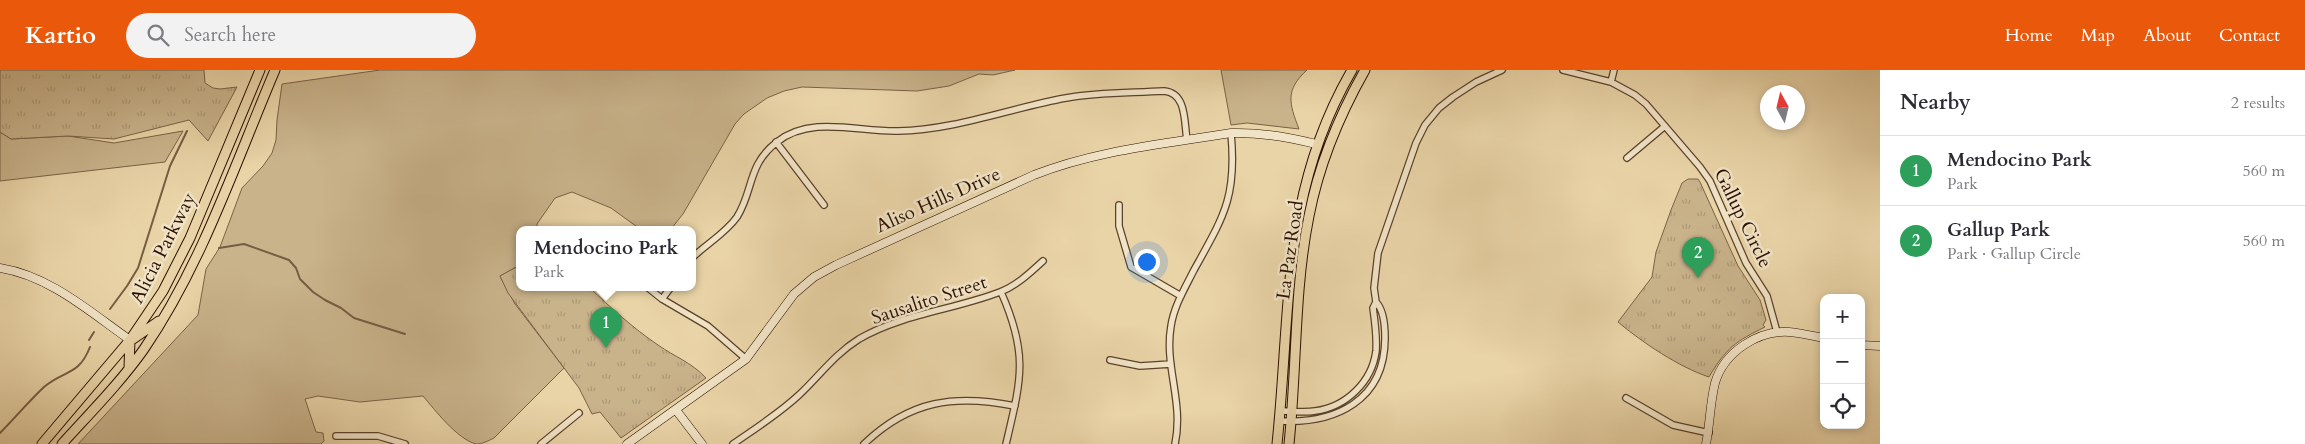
<!DOCTYPE html>
<html lang="en">
<head>
<meta charset="utf-8">
<style>
  body { margin:0; font-family:Cardo,serif; background:#f2f2f3; color:#2b2b33 }
  .controls { position:absolute; right:15px; bottom:15px; display:grid; overflow:hidden; border-radius:10px; box-shadow:0 2px 8px #0003 }
  .controls button { width:45px; height:45px; display:grid; place-items:center; padding:0; border:0; border-bottom:1px solid #e1e1e2; background:#fff; color:#2b2b33; font:25px sans-serif }
  .compass { position:absolute; left:1760px; top:15px; width:45px; height:45px; border-radius:50%; background:#fff; box-shadow:0 2px 8px #0003; rotate:352deg }
  .you { position:absolute; left:1146px; top:191px; width:18px; height:18px; margin:-12px; border:4px solid #fff; border-radius:50%; background:#1a73e8; box-shadow:0 0 0 8px #1a73e833 }
  .badge { display:grid; place-items:center; width:32px; height:32px; border-radius:50%; background:#ea580c; color:#fff; font-size:16px; font-weight:700 }
  .pin { position:absolute; translate:-50% -41px; filter:drop-shadow(0 1px 2px #0008) }
  .pin::after { content:''; position:absolute; top:26px; width:18px; height:15px; background:inherit; clip-path:polygon(0 0,100% 0,50% 100%) }
  .popup { position:absolute; left:516px; top:156px; width:180px; height:65px; box-sizing:border-box; display:grid; place-content:center; border-radius:10px; background:#fff; filter:drop-shadow(0 1px 4px #0005); font-size:16px; white-space:nowrap; color:#7c7c81 }
  .popup b { font-size:19px; color:#2b2b33 }
  .popup::after { content:''; position:absolute; left:50%; top:100%; margin-left:-10px; border:10px solid transparent; border-top-color:#fff }
  .list { margin:0; padding:0; list-style:none }
  h2 { display:flex; justify-content:space-between; align-items:center; height:65px; margin:0; padding:0 20px; font-size:21px }
  h2 small { font-size:16px; font-weight:400; color:#7c7c81 }
  .list li { display:grid; grid-template-columns:32px 1fr auto; gap:15px; align-items:center; box-sizing:border-box; height:70px; padding:0 20px; border-top:1px solid #e1e1e2 }
  .list b { display:block; font-size:19px; white-space:nowrap }
  .list p { margin:0; font-size:16px; white-space:nowrap; color:#7c7c81 }
  .list em { font-size:16px; font-style:normal; color:#7c7c81 }
  .icon { flex:none; width:28px; height:28px; fill:none; stroke:currentColor; stroke-width:2; stroke-linecap:round; stroke-linejoin:round }
  .map { position:relative; flex:none; width:1880px; height:374px; overflow:hidden }
  header { display:flex; align-items:center; gap:30px; box-sizing:border-box; height:70px; padding:0 25px; background:#ea580c; color:#fff }
  header strong { font-size:24px }
  nav { display:flex; gap:28px; margin-inline-start:auto; font-size:18px }
  .search { width:350px; height:45px; background:#f2f2f3; display:flex; align-items:center; gap:12px; box-sizing:border-box; padding:0 18px; border-radius:28px; color:#7c7c81; font-size:19px }
  main { display:flex }
  aside { flex:1; background:#fff }
  .map>svg:first-child { display:block }
  .green { fill:#c9b38b; stroke:#7a6246 }
  .park { fill:url(#park-tufts); stroke:#7a6246 }
  .lines { fill:none; stroke-linecap:round; stroke-linejoin:round }
  .stream { stroke:#765d42; stroke-width:2 }
  .street-casing { stroke:#5a412a; stroke-width:8 }
  .secondary-casing { stroke:#2b1000; stroke-width:9 }
  .primary-casing { stroke:#2b1000; stroke-width:11 }
  .street { stroke:#f1e3c6; stroke-width:5.5 }
  .secondary { stroke:#f1e3c6; stroke-width:8 }
  .primary { stroke:#e9d4a7; stroke-width:9 }
  .labels { text-anchor:middle; dominant-baseline:central; stroke-width:5; stroke-linejoin:round; paint-order:stroke }
  .street-label { font-size:19px; fill:#2b1000; stroke:#f1e3c6 }
</style>
</head>
<body>
<header>
<strong>Kartio</strong>
<div class="search"><svg class="icon" aria-label="search" viewBox="0 0 24 24"><circle cx="10" cy="10" r="6"/><path d="M15 15l6 6"/></svg>Search here</div>
<nav><a>Home</a><a>Map</a><a>About</a><a>Contact</a></nav>
</header>
<main>
<div class="map">
<svg width="1880" height="374" viewBox="0 0 1880 374">
  <defs>
    <pattern id="park-tufts" width="24" height="20" patternUnits="userSpaceOnUse" patternTransform="scale(1.25)"><rect width="24" height="20" fill="#c9b38b"/><path d="M3 7l-1-3M5 7V3M7 7l1-3M15 17l-1-3M17 17v-4M19 17l1-3" fill="none" stroke="#ad9976"/></pattern>
  </defs>
  <rect width="100%" height="100%" fill="#e9d4a7"/>
  <filter id="stains"><feTurbulence type="fractalNoise" baseFrequency=".004" numOctaves="4"/><feColorMatrix values="0 0 0 0 .2 0 0 0 0 .09 0 0 0 0 .02 0 0 0 .5 -.17"/></filter>
  <radialGradient id="worn" r=".72"><stop offset=".6" stop-color="#630" stop-opacity="0"/><stop offset="1" stop-color="#630" stop-opacity=".3"/></radialGradient>
  <path class="green" d="M380 0H1015L993 5 979 4 949 16 917 21 802 17 784 21 767 28 744 44 735 54 683 144 671 159H640L611 138 572 122 555 128 537 154V159H520V195L500 206 515 234 564 298 494 368C488 371 482 374 476 374 457 369 435 340 423 326L360 332 318 326 305 329 316 362 323 363 324 371 321 374H78L198 245 206 199 220 177 242 118 263 96 272 83 276 70 277 50 282 14Z
    M1221 0H1307C1285 20 1289 33 1299 59L1247 53 1231 55Z
    M183 61 165 92 0 111V62L11 69 68 66 114 73Z"/>
  <path class="park" d="M0 0H204L205 13 213 18 220 19 237 17 208 71 189 50 114 69 68 66 11 69 0 62Z
    M1688 109H1698L1700 112 1738 196 1760 230 1766 250 1763 255 1765 257C1736 271 1726 278 1709 307 1679 297 1643 273 1618 252L1652 207 1656 182 1671 140 1682 113Z
    M520 195V217H589C611 238 633 258 658 275 675 287 691 292 706 308L621 368 600 342 592 344 579 318 508 223 500 206Z"/>
  <g class="lines">
    <path class="stream" d="M219 178 244 174 289 190 296 198 300 209 313 222 325 230 341 238 354 248 405 264
      M110 239 127 216 138 198 170 96 187 61
      M89 270 94 262
      M0 363C15 348 29 331 44 317 65 299 78 307 90 277"/>
    <defs>
      <path id="street" d="M1563 0 1611 12 1635 25 1646 34 1700 97 1710 111 1746 193 1767 226 1777 262
        M1611 12 1614 0
        M776 72 824 135
        M1627 88 1665 56
        M1119 135V156L1131 197 1181 226
        M692 188C706 174 725 164 737 147 754 120 747 95 777 72 811 45 858 62 898 61 955 60 1010 38 1066 28 1098 22 1131 23 1164 21 1187 23 1184 52 1187 70
        M647 217 662 229 708 256 746 289
        M1001 222C1029 285 1021 310 1006 374
        M662 229 671 217
        M1110 290 1140 296 1171 294
        M1626 328 1673 355 1709 363
        M1280 341C1292 341 1304 343 1315 341 1346 337 1372 312 1376 281 1377 267 1375 252 1373 238L1376 232 1374 218 1378 183 1416 73 1425 55 1439 38 1453 27 1476 12 1502 0
        M1280 351C1335 354 1385 331 1385 268 1385 257 1384 240 1376 232
        M336 366H378L405 374
        M541 374 579 343
        M733 374C756 358 780 343 800 324 820 305 835 284 859 269 902 244 953 240 1000 222 1016 216 1030 203 1043 191
        M864 374C910 330 955 324 1015 336
        M1175 374C1184 332 1164 296 1171 256 1174 236 1185 218 1194 200 1224 146 1237 127 1231 63"/>
      <path id="secondary" d="M0 198C50 206 90 242 130 270
        M1861 275 1880 276
        M676 340 702 374
        M627 374 746 289 794 224 814 207 836 195 1034 105C1097 80 1165 74 1231 63 1261 62 1288 67 1316 74
        M1706 374C1710 354 1710 333 1715 313 1724 282 1758 260 1789 262 1801 263 1813 266 1824 268"/>
      <path id="primary" d="M133 269 159 251
        M129 297 130 270
        M42 374 130 270 163 221 190 168 260 0
        M62 374C90 343 120 313 144 279 202 194 235 94 275 0
        M1277 374C1291 240 1281 122 1352 0
        M1289 374C1297 298 1294 220 1309 146 1319 94 1339 46 1365 0"/>
    </defs>
    <use href="#street" class="street-casing"/>
    <use href="#secondary" class="secondary-casing"/>
    <use href="#primary" class="primary-casing"/>
    <use href="#street" class="street"/>
    <use href="#secondary" class="secondary"/>
    <use href="#primary" class="primary"/>
  </g>
  <g class="labels">
    <g class="street-label">
      <text transform="translate(938 130) rotate(-24)">Aliso Hills Drive</text>
      <text transform="translate(1743 148) rotate(64)">Gallup Circle</text>
      <text transform="translate(163 178) rotate(-63)">Alicia Parkway</text>
      <text transform="translate(1290 180) rotate(-82)">La Paz Road</text>
      <text transform="translate(929 230) rotate(-18)">Sausalito Street</text>
    </g>
  </g>
  <rect width="100%" height="100%" filter="url(#stains)"/>
  <rect width="100%" height="100%" fill="url(#worn)"/>
</svg>
<div class="controls">
<button>+</button>
<button>−</button>
<button><svg class="icon" aria-label="locate" viewBox="0 0 24 24"><circle cx="12" cy="12" r="6"/><path d="M12 2v4M12 18v4M2 12h4M18 12h4"/></svg></button>
</div>
<svg class="compass" viewBox="-18 -18 36 36"><path d="M0-13l5 13h-10z" fill="#e53935"/><path d="M0 13l5-13h-10z" fill="#7c7c81"/></svg>
<div class="you"></div>
<div class="pin badge" style="left:606px;top:278px;background:#2e9e5b">1</div>
<div class="popup"><b>Mendocino Park</b>Park</div>
<div class="pin badge" style="left:1698px;top:208px;background:#2e9e5b">2</div>
</div>
<aside>
<h2>Nearby<small>2 results</small></h2>
<ul class="list">
<li><span class="badge" style="background:#2e9e5b">1</span><div><b>Mendocino Park</b><p>Park</p></div><em>560 m</em></li>
<li><span class="badge" style="background:#2e9e5b">2</span><div><b>Gallup Park</b><p>Park · Gallup Circle</p></div><em>560 m</em></li>
</ul>
</aside>
</main>
</body>
</html>
